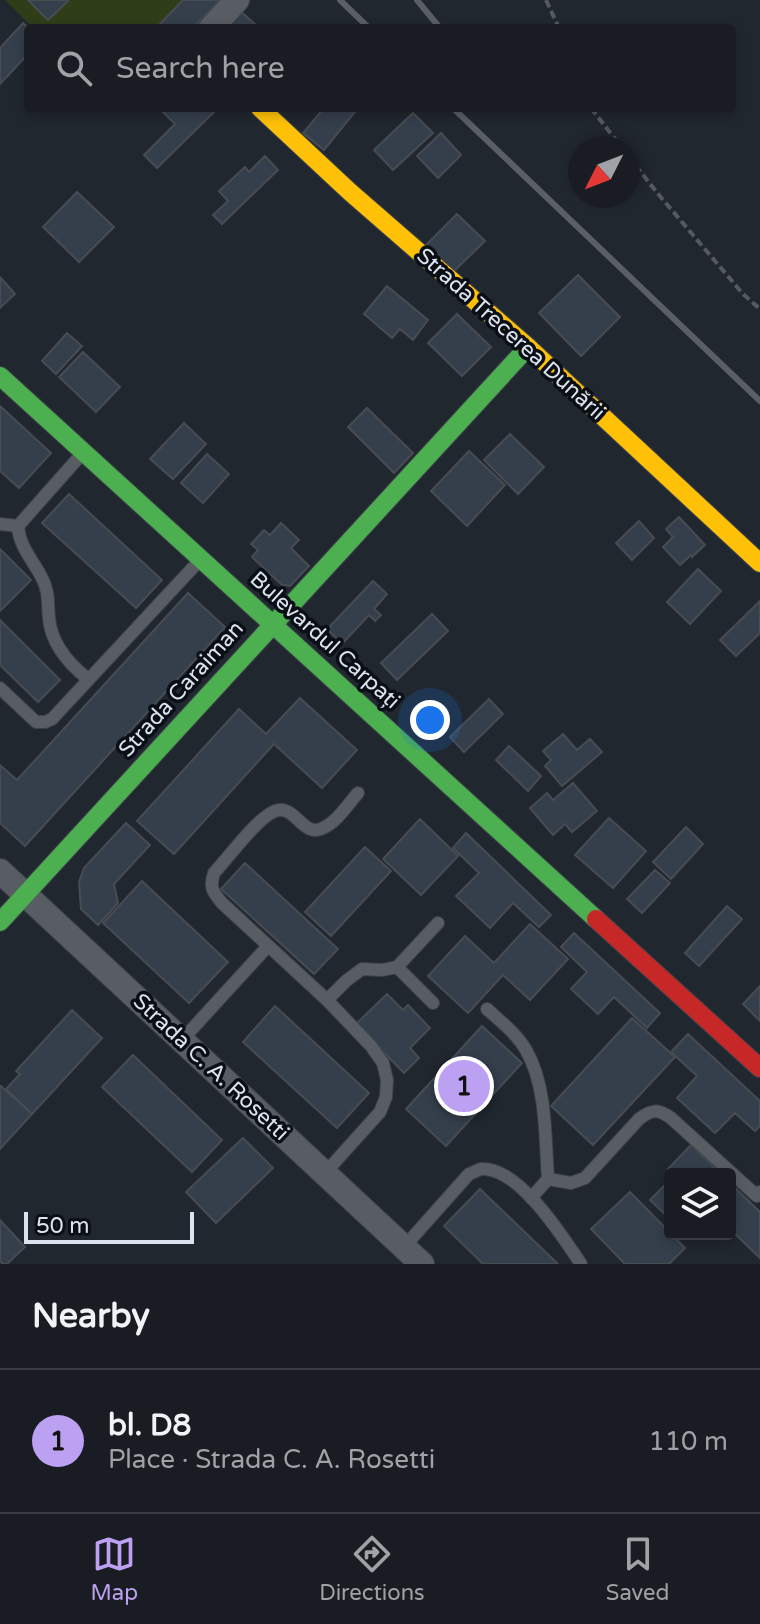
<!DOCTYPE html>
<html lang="en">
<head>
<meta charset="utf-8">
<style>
  body { margin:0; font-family:"Varela Round",sans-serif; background:#262a30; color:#f1f3f6 }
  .controls { position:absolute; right:24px; bottom:24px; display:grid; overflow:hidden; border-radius:8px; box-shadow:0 4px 12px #0003 }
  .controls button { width:72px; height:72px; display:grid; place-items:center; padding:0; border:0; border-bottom:2px solid #373b41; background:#191d23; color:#f1f3f6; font:40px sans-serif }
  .compass { position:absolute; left:568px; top:136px; width:72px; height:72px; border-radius:50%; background:#191d23; box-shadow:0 4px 12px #0003; rotate:228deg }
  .scale { position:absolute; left:24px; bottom:20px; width:170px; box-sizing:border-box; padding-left:8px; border:4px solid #dce3ee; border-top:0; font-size:22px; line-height:28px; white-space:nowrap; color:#dce3ee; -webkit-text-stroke:6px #0a0f16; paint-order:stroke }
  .you { position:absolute; left:430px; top:720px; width:28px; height:28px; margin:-20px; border:6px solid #fff; border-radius:50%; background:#1a73e8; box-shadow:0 0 0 12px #1a73e833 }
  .badge { display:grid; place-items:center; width:52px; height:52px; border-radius:50%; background:#bca0f2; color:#111; font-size:26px; font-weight:700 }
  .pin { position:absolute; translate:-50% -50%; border:4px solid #fff; box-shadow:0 2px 8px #0006 }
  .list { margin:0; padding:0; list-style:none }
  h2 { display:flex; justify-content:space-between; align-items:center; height:104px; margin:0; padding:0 32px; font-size:34px }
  h2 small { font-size:26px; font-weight:400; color:#9fa2a6 }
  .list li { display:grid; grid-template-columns:52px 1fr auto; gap:24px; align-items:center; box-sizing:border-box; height:144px; padding:0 32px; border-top:2px solid #373b41 }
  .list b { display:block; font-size:30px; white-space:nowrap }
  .list p { margin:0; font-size:26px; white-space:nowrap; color:#9fa2a6 }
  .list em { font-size:26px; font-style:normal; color:#9fa2a6 }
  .icon { flex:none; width:44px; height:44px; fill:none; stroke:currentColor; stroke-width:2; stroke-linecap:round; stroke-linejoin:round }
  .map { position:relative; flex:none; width:760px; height:1264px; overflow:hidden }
  .search { position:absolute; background:#191d23; box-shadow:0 4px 12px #0003; left:24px; right:24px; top:24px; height:88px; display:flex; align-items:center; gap:20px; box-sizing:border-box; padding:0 28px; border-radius:8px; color:#9fa2a6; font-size:30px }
  .sheet { height:248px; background:#191d23 }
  nav { display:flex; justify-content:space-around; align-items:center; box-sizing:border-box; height:112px; border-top:2px solid #373b41; background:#191d23; font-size:22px; color:#9fa2a6 }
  nav a { display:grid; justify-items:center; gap:4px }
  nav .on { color:#bca0f2 }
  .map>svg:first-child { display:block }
  .green { fill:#2f3d19 }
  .building { fill:#353f4c; stroke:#474c53; stroke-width:2 }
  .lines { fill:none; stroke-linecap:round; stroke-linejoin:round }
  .lane-casing { stroke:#3d424a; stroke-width:14 }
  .street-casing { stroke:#3d424a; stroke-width:26 }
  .fast-casing { stroke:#3d424a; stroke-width:20 }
  .slow-casing { stroke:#3d424a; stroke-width:20 }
  .jam-casing { stroke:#3d424a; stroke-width:20 }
  .path { stroke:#555960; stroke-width:4; stroke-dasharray:8 4; stroke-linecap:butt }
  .lane { stroke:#585c63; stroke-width:12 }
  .street { stroke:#585c63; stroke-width:24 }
  .fast { stroke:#4caf50; stroke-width:18 }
  .slow { stroke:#ffc107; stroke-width:18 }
  .jam { stroke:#c62828; stroke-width:18 }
  .rail { stroke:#5a5e65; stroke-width:6 }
  .labels { text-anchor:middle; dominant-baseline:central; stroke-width:7; stroke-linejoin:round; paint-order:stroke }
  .street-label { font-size:22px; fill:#dce3ee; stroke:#0a0f16 }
</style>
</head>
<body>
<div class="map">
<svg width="760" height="1264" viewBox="0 0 760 1264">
  <rect width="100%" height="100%" fill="#21272f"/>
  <path class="green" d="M5 0H220L193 28H33Z"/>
  <path class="building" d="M28 0H67L68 1 48 20Z
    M183 0H220L193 28H156Z
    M235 6 257 26 255 28H216Z
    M23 23 28 28V54L0 84V48Z
    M159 108H210L214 112 157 168 144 155 175 124Z
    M324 108H358L324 150 303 133Z
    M413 113 433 133 393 170 374 150Z
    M441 133 461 155 438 178 417 156Z
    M265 156 278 170 222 224 213 215 228 201 219 191 245 167 249 172Z
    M77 192 114 227 79 262 43 227Z
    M457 214 485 241 453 272 426 245Z
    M578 275 620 317 581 356 539 313Z
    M0 277 15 294 0 308Z
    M387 286 428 320 413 340 400 329 392 338 364 314Z
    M457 314 491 347 462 376 428 343Z
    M67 333 82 346 56 374 42 361Z
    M83 352 120 387 96 412 59 377Z
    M0 406 51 453 19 488 0 471Z
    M367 408 413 453 394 473 348 427Z
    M184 423 206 444 173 479 150 459Z
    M510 434 544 467 518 494 484 460Z
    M469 451 505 485 467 526 431 491Z
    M207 454 229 474 203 503 181 483Z
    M69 494 162 580 136 608 42 523Z
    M679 517 705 545 692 557 691 555 680 565 663 547 673 537 666 529Z
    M639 521 654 538 632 560 616 543Z
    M281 523 299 540 291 548 309 566 290 586 282 585 252 557 258 550 251 544 264 530 270 535Z
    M0 549 31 580 0 611Z
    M698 569 721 591 690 624 667 602Z
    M373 581 387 594 374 609 381 615 375 621 369 615 342 644 329 631 331 625Z
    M188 593 225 627 25 846 0 823V765L17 780Z
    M760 601V633L736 656 720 640Z
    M432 614 448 631 397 680 381 663Z
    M0 620 60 680 38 702 0 665Z
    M300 698 357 750 322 788 274 744 174 854 137 821 239 709 266 734Z
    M489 699 503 714 464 752 450 737Z
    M563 734 577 750 590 739 602 752 562 786 545 766 551 760 543 751Z
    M509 746 541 776 528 791 496 760Z
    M573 783 597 811 572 832 565 824 553 835 530 808 547 793 553 800Z
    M609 818 646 851 613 888 575 855Z
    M420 819 458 856 421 895 383 859Z
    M126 823 150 845 114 884 118 903 98 925 81 909 79 882 84 868Z
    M686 827 703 844 671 879 653 862Z
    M466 833 551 915 539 927 513 903 490 928 456 896 479 873 453 848Z
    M365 847 391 871 331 936 305 912Z
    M245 863 338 949 314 974 221 889Z
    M655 870 670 883 642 913 627 899Z
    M142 881 228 962 189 1003 103 923Z
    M727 906 742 919 699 966 685 953Z
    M530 924 568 959 530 1000 503 975 468 1013 428 976 465 936 494 963Z
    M574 933 660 1013 647 1028 614 997 598 1014 571 989 587 972 561 947Z
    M760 986V1021L743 1004Z
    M387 994 403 1010 408 1005 430 1028 410 1048 419 1058 404 1073 356 1024Z
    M275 1006 369 1093 337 1128 243 1042Z
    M72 1010 102 1038 32 1114 6 1089 20 1074 16 1071Z
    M632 1018 675 1057 593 1145 551 1106Z
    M482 1026 522 1063 446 1146 406 1109Z
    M688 1034 760 1101V1126L755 1131 735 1113 715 1133 677 1098 697 1076 671 1052Z
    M133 1055 222 1140 192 1172 102 1087Z
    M1 1086 32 1114 0 1149V1087Z
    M243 1138 273 1168 216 1223 186 1192Z
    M691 1145 721 1174H673L668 1169Z
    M670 1180V1219L650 1200Z
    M730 1183 760 1212V1258L730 1229Z
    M480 1189 558 1264H483L444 1226Z
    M630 1192 685 1248 669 1264H625L591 1229Z
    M0 1220 25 1247 7 1264H3L0 1261Z"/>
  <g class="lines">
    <defs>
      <path id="lane" d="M80 456 18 526C19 546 32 559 41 576 50 593 47 601 49 618 51 644 69 664 88 679
        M0 524 18 526
        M0 688 36 722H45L52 719 199 561
        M397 967 433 1003
        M327 1000 346 981 362 969 382 970 397 967 438 923
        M487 1009C500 1021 517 1034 526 1050 547 1086 545 1139 548 1179
        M182 1040 268 946
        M325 1173 380 1112 386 1097 387 1080 383 1063 371 1046 327 1000 222 903C213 892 209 888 214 873 228 858 257 818 275 811 295 803 303 839 323 828 337 822 348 804 358 793
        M531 1198 548 1179 571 1183 585 1178 639 1119C652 1109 658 1109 671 1118L757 1196 760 1192
        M404 1247 469 1174C473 1173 477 1170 481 1169 518 1166 563 1237 581 1264"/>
      <path id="street" d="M211 28 237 0
        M0 871 422 1264"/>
      <path id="fast" d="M0 376 596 919
        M0 922 528 347"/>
      <path id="slow" d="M260 108 350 192 528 347 760 563"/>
      <path id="jam" d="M596 919 760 1068"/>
    </defs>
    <use href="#lane" class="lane-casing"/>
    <use href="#street" class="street-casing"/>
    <use href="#fast" class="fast-casing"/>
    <use href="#slow" class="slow-casing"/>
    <use href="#jam" class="jam-casing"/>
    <path class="path" d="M546 0 559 28
      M591 108 622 148
      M628 156 659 195 743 294 760 309"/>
    <use href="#lane" class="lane"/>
    <use href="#street" class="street"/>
    <use href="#fast" class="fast"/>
    <use href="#slow" class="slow"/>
    <use href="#jam" class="jam"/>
    <path class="rail" d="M340 0 369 28
      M417 0 440 28
      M453 108 760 401"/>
  </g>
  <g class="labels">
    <g class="street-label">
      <text transform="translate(511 334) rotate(42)">Strada Trecerea Dunării</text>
      <text transform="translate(325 640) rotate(42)">Bulevardul Carpați</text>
      <text transform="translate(181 689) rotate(-48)">Strada Caraiman</text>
      <text transform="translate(211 1067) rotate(43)">Strada C. A. Rosetti</text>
    </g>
  </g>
</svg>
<div class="controls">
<button><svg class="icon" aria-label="layers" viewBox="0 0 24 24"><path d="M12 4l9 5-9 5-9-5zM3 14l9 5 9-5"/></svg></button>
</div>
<svg class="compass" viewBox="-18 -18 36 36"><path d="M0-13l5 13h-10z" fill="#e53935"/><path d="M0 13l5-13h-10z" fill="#9fa2a6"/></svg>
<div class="scale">50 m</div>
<div class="you"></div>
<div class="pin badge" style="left:464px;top:1086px">1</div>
<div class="search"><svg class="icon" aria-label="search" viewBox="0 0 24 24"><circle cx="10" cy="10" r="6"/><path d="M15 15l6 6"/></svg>Search here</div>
</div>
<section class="sheet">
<h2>Nearby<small></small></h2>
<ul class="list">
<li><span class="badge">1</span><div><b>bl. D8</b><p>Place · Strada C. A. Rosetti</p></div><em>110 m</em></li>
</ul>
</section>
<nav>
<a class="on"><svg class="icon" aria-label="map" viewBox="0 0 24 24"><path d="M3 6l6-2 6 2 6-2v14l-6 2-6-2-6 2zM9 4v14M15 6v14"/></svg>Map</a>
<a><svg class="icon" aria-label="directions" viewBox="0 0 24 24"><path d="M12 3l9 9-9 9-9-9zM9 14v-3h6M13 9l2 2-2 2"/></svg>Directions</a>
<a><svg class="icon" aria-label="saved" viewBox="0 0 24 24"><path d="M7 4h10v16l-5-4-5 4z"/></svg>Saved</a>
</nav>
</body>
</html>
